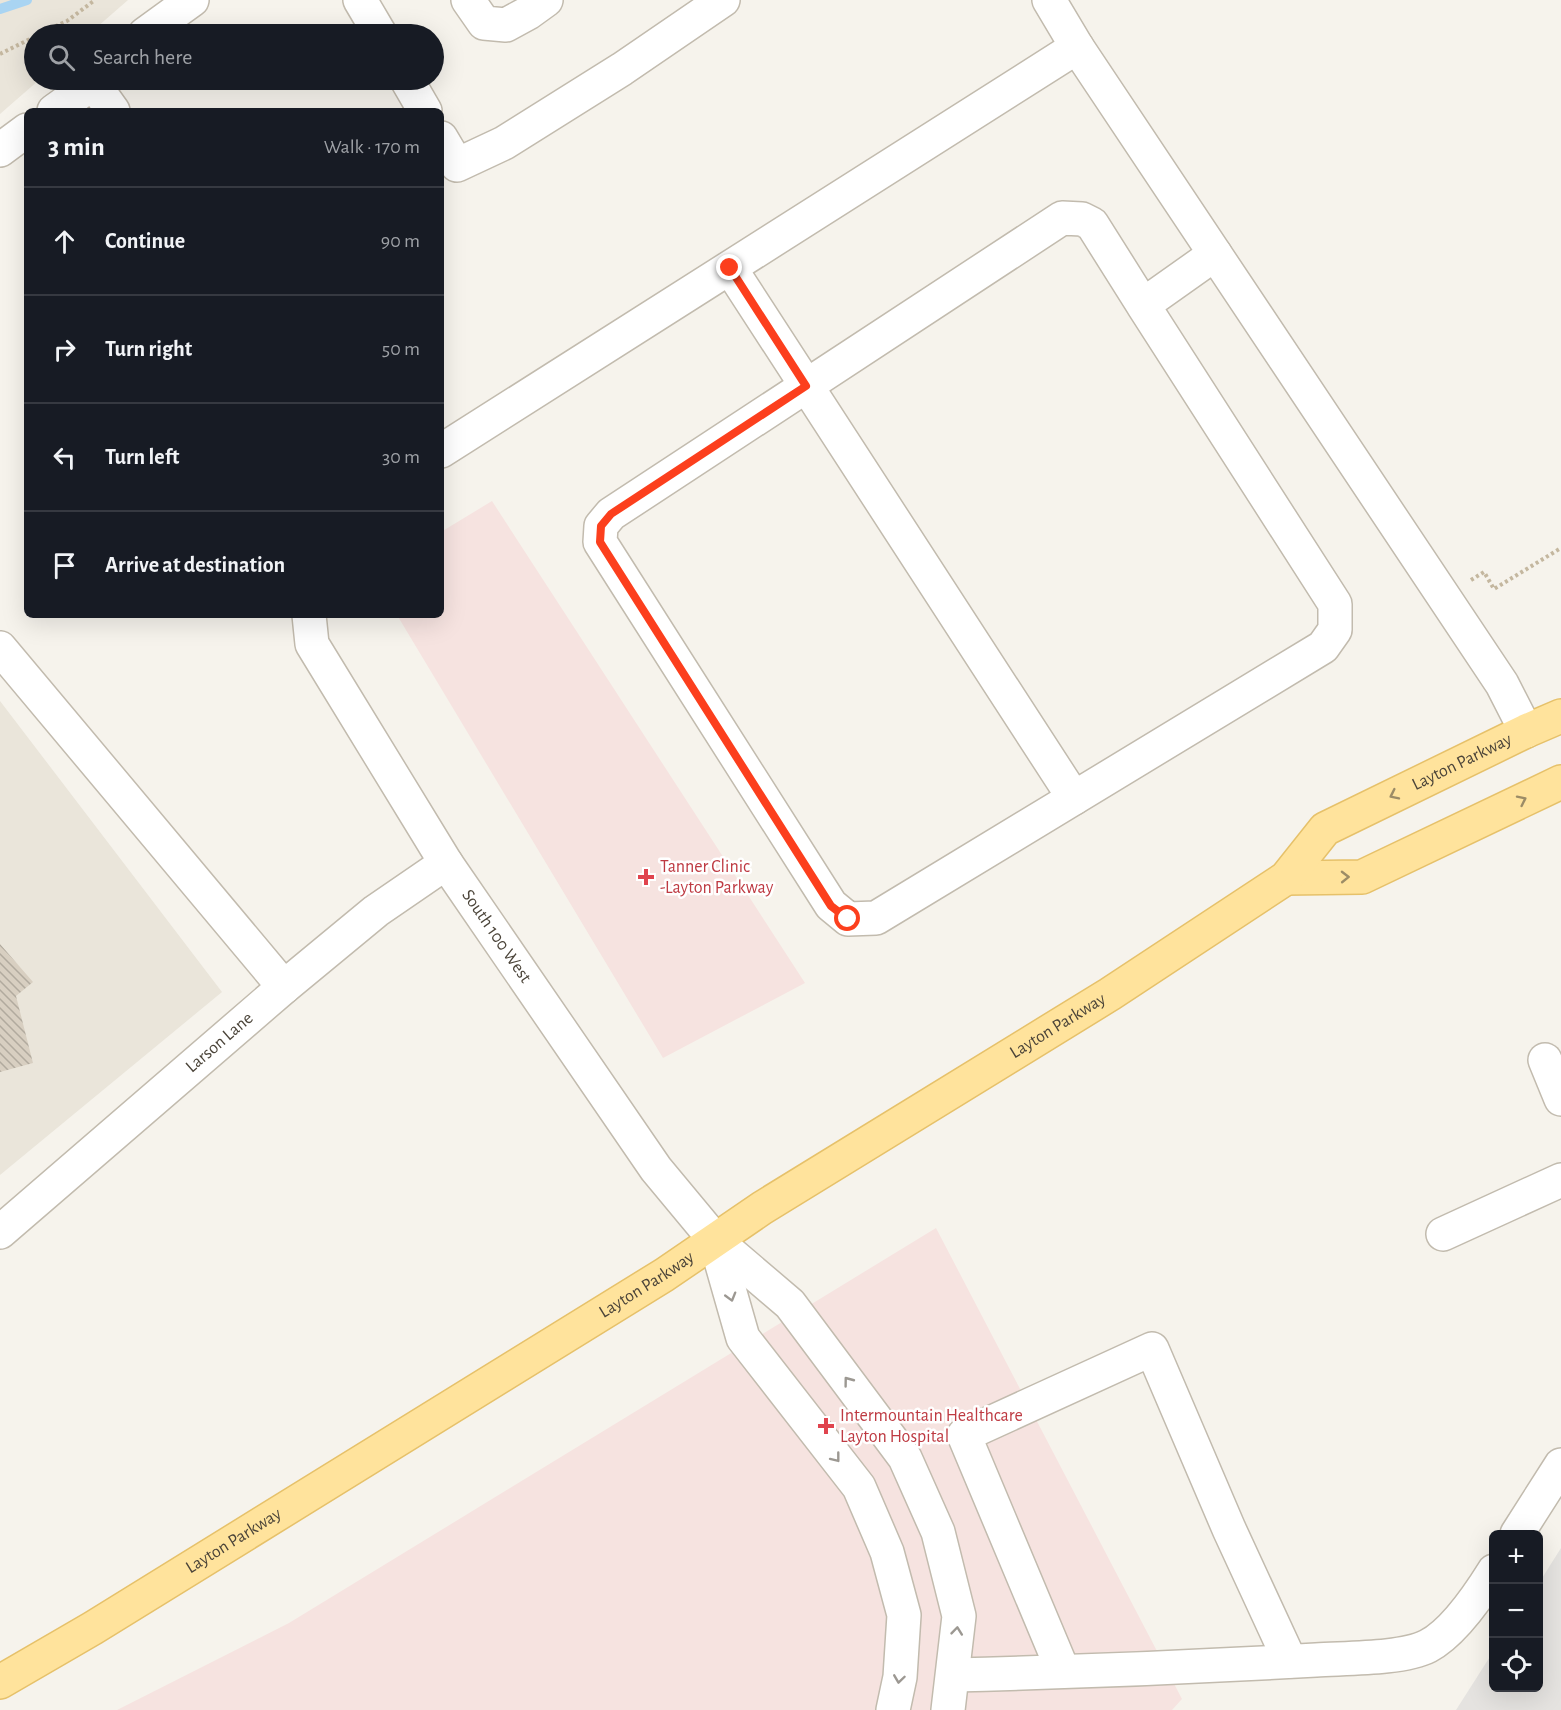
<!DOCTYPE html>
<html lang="en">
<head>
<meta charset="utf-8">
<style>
  body { margin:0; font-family:"Alegreya Sans",sans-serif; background:#20242c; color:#f1f3f6 }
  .controls { position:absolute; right:18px; bottom:18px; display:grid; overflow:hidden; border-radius:9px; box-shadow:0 6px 24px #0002 }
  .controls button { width:54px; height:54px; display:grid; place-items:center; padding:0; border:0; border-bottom:2px solid #363941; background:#171b24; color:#f1f3f6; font:30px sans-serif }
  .stop { position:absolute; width:18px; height:18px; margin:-14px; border:4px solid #fc3f1d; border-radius:50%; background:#fff }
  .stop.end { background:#fc3f1d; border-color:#fff; box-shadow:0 2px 6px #0008 }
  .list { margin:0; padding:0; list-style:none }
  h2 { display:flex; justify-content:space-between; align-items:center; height:78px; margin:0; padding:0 24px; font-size:26px }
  h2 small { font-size:20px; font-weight:400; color:#9ea1a6 }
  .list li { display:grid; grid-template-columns:39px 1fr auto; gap:18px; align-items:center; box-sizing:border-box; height:108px; padding:0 24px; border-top:2px solid #363941 }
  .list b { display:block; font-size:22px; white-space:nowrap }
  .list em { font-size:20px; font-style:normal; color:#9ea1a6 }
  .icon { flex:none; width:33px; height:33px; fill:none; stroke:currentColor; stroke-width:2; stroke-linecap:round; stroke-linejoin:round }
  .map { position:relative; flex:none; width:1561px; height:1710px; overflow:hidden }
  .search { position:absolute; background:#171b24; box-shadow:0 6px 24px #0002; left:24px; top:24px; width:420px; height:66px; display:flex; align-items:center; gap:15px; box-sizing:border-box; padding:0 21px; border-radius:33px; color:#9ea1a6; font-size:22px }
  .panel { position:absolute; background:#171b24; box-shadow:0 6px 24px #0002; left:24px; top:108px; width:420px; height:510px; border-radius:9px }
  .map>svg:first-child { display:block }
  .residential { fill:#eae5da }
  .medical { fill:#f6e3e0 }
  .parking { fill:#e5e3e0 }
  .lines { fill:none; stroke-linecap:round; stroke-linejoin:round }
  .stream { stroke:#a9d4f2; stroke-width:10 }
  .building { fill:url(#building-back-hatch) }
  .minor-casing { stroke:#c2bbae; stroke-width:36 }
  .major-casing { stroke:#e6c16a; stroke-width:36 }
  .path { stroke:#c4b79f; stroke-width:4; stroke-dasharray:3 3; stroke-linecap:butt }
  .minor { stroke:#fff; stroke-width:33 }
  .major { stroke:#ffe39c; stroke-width:33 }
  .oneway { stroke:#9c8c66 }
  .oneway2 { stroke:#9c9892 }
  .route { stroke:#fc3f1d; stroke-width:8 }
  .health-dot { fill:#e0444e; stroke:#fff; stroke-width:2 }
  .labels { text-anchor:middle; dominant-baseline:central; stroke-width:5; stroke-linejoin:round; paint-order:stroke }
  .street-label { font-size:18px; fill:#4b4439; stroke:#fff }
  .health-label { font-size:18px; fill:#be3a42; stroke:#fff; text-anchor:start }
</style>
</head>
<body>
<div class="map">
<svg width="1561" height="1710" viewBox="0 0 1561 1710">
  <defs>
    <pattern id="building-back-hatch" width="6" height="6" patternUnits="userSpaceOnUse" patternTransform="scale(1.5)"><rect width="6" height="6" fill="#d8cfc1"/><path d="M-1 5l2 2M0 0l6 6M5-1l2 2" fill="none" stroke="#b1aa9e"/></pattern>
  </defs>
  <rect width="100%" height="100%" fill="#f6f3ec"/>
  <path class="residential" d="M0 0H128L89 34H34V80H39L0 114Z
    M0 701 222 992 0 1175Z"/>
  <path class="medical" d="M492 501 805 983 663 1058 397 615H441V532Z
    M936 1228 1182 1699 1172 1710H117L289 1623Z"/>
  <path class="parking" d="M1561 1548V1710H1456L1493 1652 1494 1688H1538L1539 1583Z"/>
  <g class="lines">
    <path class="stream" d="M0 9 27 0"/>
  </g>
  <path class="building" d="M0 944 33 982 16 996 33 1063 0 1072Z"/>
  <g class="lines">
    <defs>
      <g id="minor">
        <path d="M360 0 380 34"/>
        <path d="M468 0 484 23 506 25 528 13 546 0"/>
        <path d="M1049 0 1077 47"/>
        <path d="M145 34 192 0"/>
        <path d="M407 80 425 111"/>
        <path d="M54 111 93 83 113 111"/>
        <path d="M441 138 457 165 504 143 622 69 723 0"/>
        <path d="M0 150 27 130"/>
        <path d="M730 268 1074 798"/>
        <path d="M1143 305 1335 604V630L1323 647 876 918 848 919 831 905 600 542 601 526 611 514 1062 218 1082 219 1092 224 1143 305 1215 254"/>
        <path d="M441 451 1077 47 1502 684 1526 731"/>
        <path id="s1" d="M309 615 312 644 446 863 656 1169 715 1240 790 1304 905 1458 938 1532 959 1616 948 1710"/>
        <path d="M0 648 284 987"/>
        <path d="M1545 1060 1561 1099"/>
        <path id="s2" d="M0 1232 284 987 376 911 446 863"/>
        <path d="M1443 1234 1561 1180"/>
        <path d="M715 1240 743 1338 859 1487 887 1552 904 1615 900 1677 893 1710"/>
        <path d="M1517 1534 1561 1465"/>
        <path d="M1063 1671 964 1435 1152 1349 1229 1529 1290 1661"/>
        <path d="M953 1675C1074 1672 1195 1667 1316 1660 1346 1658 1403 1659 1428 1646 1453 1633 1479 1595 1494 1571"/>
      </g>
      <g id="major">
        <path d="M1286 878 1362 877 1561 782"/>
        <path id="s3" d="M0 1682 93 1628 664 1275 762 1208 1110 994 1286 878 1325 829 1526 731 1561 716"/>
      </g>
    </defs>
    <use href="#minor" class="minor-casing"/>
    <use href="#major" class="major-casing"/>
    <path class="path" d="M39 34 67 21 95 0
      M0 54 34 37
      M1471 580 1484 572 1494 589 1561 548"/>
    <use href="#minor" class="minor"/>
    <use href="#major" class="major"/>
  </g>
  <defs><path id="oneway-chevron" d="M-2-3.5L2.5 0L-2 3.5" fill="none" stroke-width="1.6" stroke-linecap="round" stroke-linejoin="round" transform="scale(1.5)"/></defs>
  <g class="oneway">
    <use href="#oneway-chevron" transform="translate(1394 795) rotate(154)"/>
    <use href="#oneway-chevron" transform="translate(1522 800) rotate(-26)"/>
    <use href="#oneway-chevron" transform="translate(1345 877) rotate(-1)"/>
  </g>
  <g class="oneway2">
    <use href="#oneway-chevron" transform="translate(731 1297) rotate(74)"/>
    <use href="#oneway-chevron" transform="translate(848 1381) rotate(-127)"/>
    <use href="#oneway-chevron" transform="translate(836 1458) rotate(52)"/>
    <use href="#oneway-chevron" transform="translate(957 1631) rotate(-84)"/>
    <use href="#oneway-chevron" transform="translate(899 1679) rotate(98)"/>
  </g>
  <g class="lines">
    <path class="route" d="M730 268 806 386 611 514 601 526 600 542 831 906 848 919"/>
  </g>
  <g class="health-dot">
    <path d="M643 868h6v6h6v6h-6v6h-6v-6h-6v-6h6z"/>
    <path d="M823 1417h6v6h6v6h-6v6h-6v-6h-6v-6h6z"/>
  </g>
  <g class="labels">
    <g class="street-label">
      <text stroke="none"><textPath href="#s3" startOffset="1732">Layton Parkway</textPath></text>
      <text stroke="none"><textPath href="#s1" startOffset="375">South 100 West</textPath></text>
      <text stroke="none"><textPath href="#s3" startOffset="1245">Layton Parkway</textPath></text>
      <text stroke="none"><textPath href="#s2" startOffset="290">Larson Lane</textPath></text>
      <text stroke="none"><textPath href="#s3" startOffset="759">Layton Parkway</textPath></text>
      <text stroke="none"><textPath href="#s3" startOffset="273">Layton Parkway</textPath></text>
    </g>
    <g class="health-label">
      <text x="660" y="867">Tanner Clinic<tspan x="660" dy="21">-Layton Parkway</tspan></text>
      <text x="840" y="1416">Intermountain Healthcare<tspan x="840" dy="21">Layton Hospital</tspan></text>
    </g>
  </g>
</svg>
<div class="controls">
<button>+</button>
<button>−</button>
<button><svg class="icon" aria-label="locate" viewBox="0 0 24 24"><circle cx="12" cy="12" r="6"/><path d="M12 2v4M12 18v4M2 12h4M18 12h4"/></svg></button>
</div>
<div class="stop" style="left:848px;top:919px"></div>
<div class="stop end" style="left:730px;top:268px"></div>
<div class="search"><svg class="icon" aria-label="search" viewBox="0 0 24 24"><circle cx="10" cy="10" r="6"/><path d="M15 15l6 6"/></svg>Search here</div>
<section class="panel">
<h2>3 min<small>Walk · 170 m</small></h2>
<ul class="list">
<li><svg class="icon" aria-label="ahead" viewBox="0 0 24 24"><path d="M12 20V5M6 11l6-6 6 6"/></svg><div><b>Continue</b></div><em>90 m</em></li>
<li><svg class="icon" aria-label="right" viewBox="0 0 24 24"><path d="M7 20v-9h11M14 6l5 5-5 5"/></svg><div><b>Turn right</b></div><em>50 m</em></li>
<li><svg class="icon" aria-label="left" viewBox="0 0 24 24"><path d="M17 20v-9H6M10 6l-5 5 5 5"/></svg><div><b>Turn left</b></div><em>30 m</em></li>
<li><svg class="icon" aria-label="arrive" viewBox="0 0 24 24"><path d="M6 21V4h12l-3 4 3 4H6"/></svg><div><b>Arrive at destination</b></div></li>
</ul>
</section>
</div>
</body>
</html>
